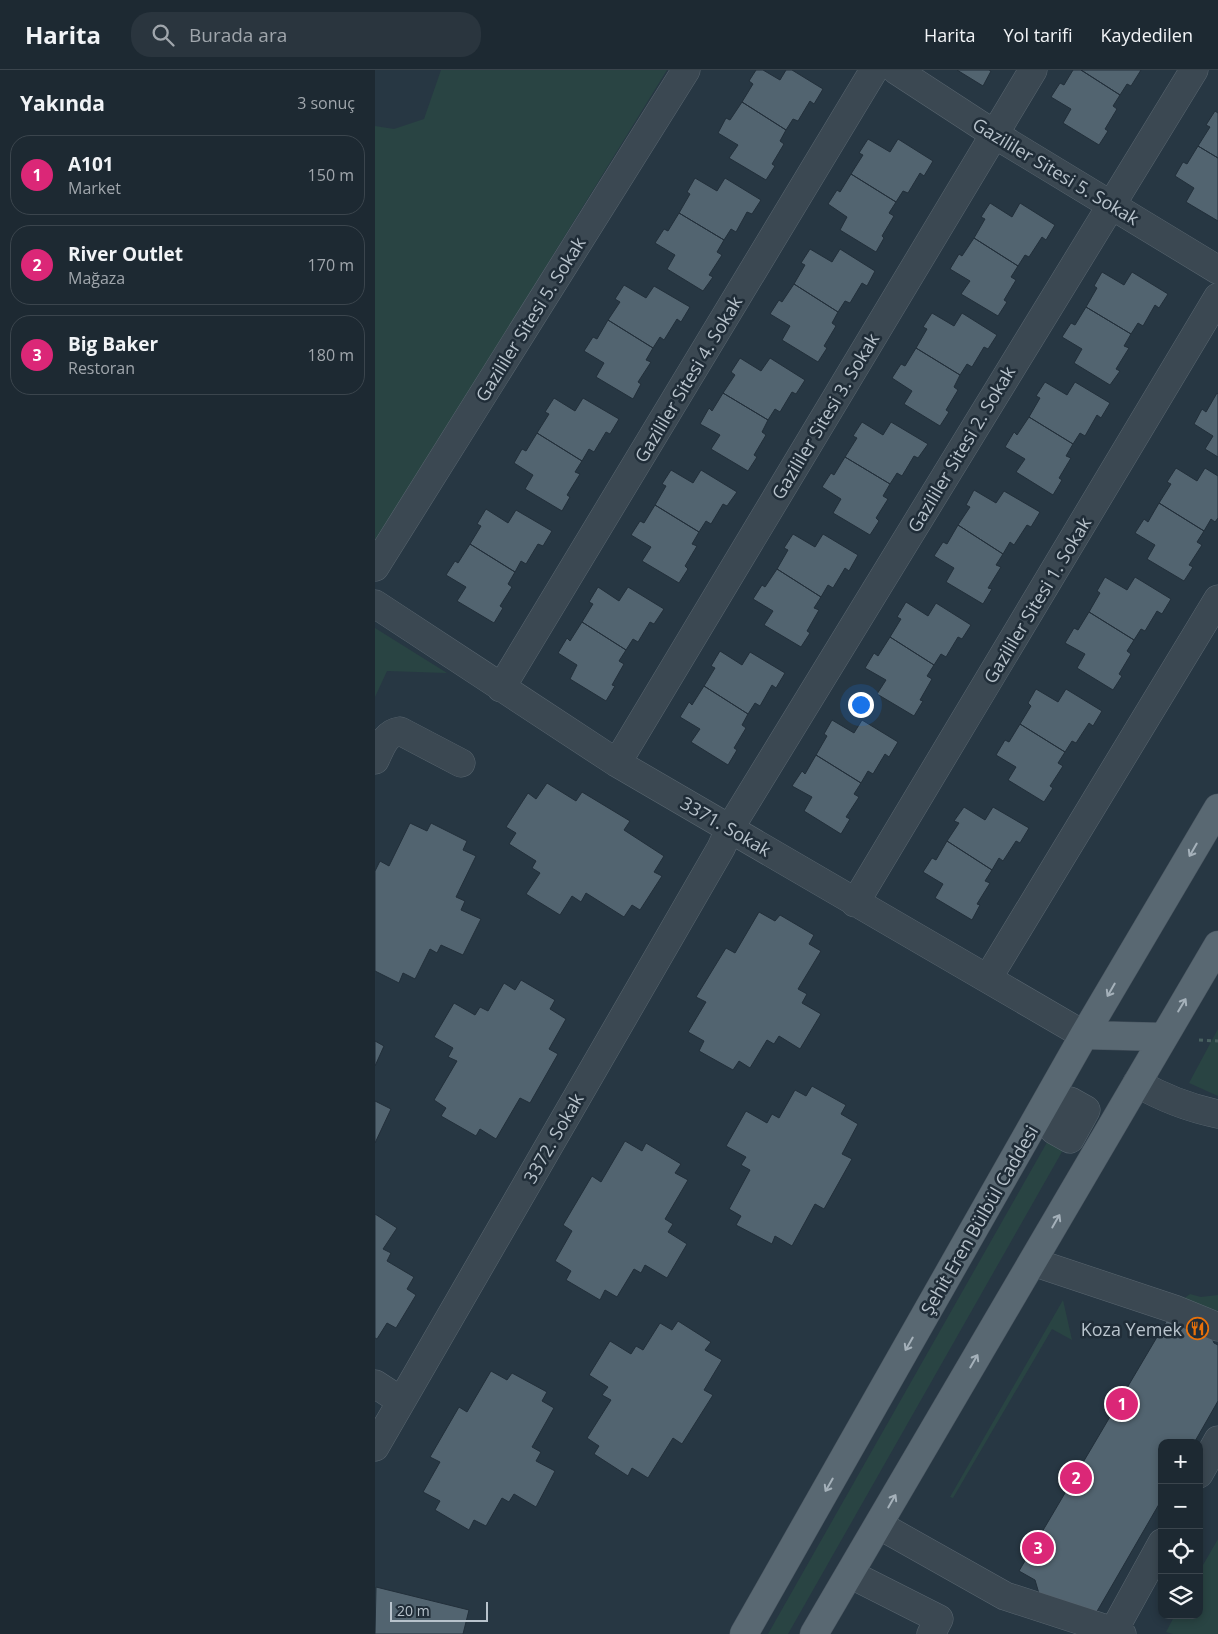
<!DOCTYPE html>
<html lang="tr">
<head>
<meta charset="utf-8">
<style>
  body { margin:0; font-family:"Open Sans",sans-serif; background:#2a353e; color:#f1f3f6 }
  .controls { position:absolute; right:15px; bottom:15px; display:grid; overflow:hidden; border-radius:10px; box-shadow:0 2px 8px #0003 }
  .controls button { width:45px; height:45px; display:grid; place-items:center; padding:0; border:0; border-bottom:1px solid #3b454d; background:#1d2932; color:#f1f3f6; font:25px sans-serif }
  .scale { position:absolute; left:15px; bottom:12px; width:98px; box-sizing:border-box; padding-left:5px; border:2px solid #b8c3cc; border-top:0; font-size:14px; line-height:18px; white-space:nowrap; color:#b8c3cc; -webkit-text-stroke:4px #202d38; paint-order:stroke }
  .you { position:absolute; left:485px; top:634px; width:18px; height:18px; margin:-12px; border:4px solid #fff; border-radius:50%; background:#1a73e8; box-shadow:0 0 0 8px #1a73e833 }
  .badge { display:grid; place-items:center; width:32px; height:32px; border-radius:50%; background:#db2777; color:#fff; font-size:16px; font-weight:700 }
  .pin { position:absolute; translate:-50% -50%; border:2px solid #fff; box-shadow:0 1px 5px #0006 }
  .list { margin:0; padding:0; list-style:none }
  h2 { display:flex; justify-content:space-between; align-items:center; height:65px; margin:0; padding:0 20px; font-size:21px }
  h2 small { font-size:16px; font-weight:400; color:#a0a6ac }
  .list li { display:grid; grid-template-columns:32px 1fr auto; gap:15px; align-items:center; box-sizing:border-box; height:80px; margin:0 10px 10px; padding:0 10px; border:1px solid #3b454d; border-radius:20px }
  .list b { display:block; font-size:19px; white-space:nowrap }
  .list p { margin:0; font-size:16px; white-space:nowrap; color:#a0a6ac }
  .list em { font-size:16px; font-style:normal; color:#a0a6ac }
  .icon { flex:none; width:28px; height:28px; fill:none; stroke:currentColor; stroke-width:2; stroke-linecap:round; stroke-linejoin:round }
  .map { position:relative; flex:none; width:843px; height:1564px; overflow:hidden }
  header { display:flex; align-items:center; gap:30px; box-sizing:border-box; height:70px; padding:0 25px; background:#1d2932; border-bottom:1px solid #3b454d }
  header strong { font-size:24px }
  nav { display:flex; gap:28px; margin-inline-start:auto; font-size:18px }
  .search { width:350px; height:45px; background:#2a353e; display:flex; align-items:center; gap:12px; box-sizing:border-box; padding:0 18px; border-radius:20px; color:#a0a6ac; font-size:19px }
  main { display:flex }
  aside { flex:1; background:#1d2932 }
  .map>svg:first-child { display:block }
  .green { fill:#294443 }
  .building { fill:#526470; stroke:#222f3a }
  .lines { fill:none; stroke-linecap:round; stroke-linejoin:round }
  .minor-casing { stroke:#596670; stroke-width:29 }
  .major-casing { stroke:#48545f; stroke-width:29 }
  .path { stroke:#496160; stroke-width:3; stroke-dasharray:4 4; stroke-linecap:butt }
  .minor { stroke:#3b4852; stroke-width:28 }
  .major { stroke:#596872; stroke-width:28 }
  .oneway { stroke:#a5b1ba }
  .labels { text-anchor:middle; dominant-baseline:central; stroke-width:5; stroke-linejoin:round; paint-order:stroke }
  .street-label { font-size:18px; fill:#b8c3cc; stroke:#202d38 }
  .poi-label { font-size:18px; fill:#b8c3cc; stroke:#202d38; text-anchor:end }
</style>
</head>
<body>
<header>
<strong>Harita</strong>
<div class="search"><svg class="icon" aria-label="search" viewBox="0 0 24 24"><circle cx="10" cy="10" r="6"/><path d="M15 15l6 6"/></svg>Burada ara</div>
<nav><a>Harita</a><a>Yol tarifi</a><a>Kaydedilen</a></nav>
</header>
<main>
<aside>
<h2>Yakında<small>3 sonuç</small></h2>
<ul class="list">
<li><span class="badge">1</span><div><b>A101</b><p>Market</p></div><em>150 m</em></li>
<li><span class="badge">2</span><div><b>River Outlet</b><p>Mağaza</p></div><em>170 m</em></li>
<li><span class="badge">3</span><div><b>Big Baker</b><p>Restoran</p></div><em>180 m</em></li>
</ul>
</aside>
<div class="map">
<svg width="843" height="1564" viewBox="0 0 843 1564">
  <rect width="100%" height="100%" fill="#273743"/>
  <path class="green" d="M66 0H292L0 474V56L19 59 49 49Z
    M0 558 72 603 12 601 0 627Z
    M843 959V1026L814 1013Z
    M679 1060 692 1073 413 1564H393Z
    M815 1224 826 1227 843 1225V1241L807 1230Z
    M688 1230 697 1270 677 1259 578 1428 575 1427Z
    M843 1469V1564H798L791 1562 800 1545H824V1502Z"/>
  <path class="building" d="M381 0H388L405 10 411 0H417L448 19 439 34 435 31 423 51 418 49 411 60 367 32 378 14 374 11Z
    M582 0H614L616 1 608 16Z
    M698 0H706L745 25 738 36 742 39 730 59 733 61 724 75 688 53 696 39 676 27 685 13 689 15Z
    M706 0H766L756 16 752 14 745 25Z
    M367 32 411 60 405 71 409 74 397 94 400 96 391 110 354 88 363 75 343 63 351 48 355 50Z
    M840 41 843 43V88L823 76 835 57 831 55Z
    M493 69 515 82 523 69 558 91 549 106 545 103 533 123 528 121 521 132 476 104 488 85 484 83Z
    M823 76 843 88V151L811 132 819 118 800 106 808 92 812 94Z
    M476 104 521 132 514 143 519 146 507 166 509 168 501 182 465 160 472 147 453 134 462 120 465 122Z
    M320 108 342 121 350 108 386 130 377 144 372 142 361 162 356 159 349 170 304 143 315 124 312 122Z
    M615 133 637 147 645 133 680 155 671 170 667 167 654 187 650 185 643 196 599 168 610 149 606 147Z
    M304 143 349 170 342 182 347 185 334 205 338 207 328 221 292 199 300 185 280 173 289 159 293 161Z
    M599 168 643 196 636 207 641 210 629 230 632 232 623 246 586 224 595 211 575 199 584 184 587 186Z
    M435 179 457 192 465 179 500 201 492 216 487 213 475 233 470 231 463 242 419 214 430 195 426 193Z
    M727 202 749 215 757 202 793 224 784 238 780 235 768 256 763 253 756 264 711 237 722 218 719 216Z
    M419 214 463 242 457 253 461 256 449 276 452 278 443 292 407 270 415 256 395 244 404 230 407 232Z
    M249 215 271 228 279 216 315 237 306 252 302 249 289 270 285 267 278 278 233 250 245 232 240 229Z
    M711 237 756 264 749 276 754 278 741 299 745 301 735 315 699 293 707 279 687 267 696 253 700 255Z
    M557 243 579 256 587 243 622 265 613 279 609 277 597 297 592 294 585 305 541 278 552 259 548 257Z
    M233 250 278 278 271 290 276 292 263 312 266 314 258 329 221 307 229 293 209 281 218 267 222 269Z
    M541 278 585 305 579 317 583 320 571 340 574 342 565 356 529 334 537 321 517 308 526 294 530 296Z
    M365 288 386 301 395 288 430 310 421 324 417 322 405 342 400 339 393 350 348 323 360 305 356 302Z
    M670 312 692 325 700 312 735 333 726 348 722 345 710 366 705 363 698 374 654 347 665 328 661 326Z
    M348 323 393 350 387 362 391 365 379 385 382 387 373 401 336 379 345 365 325 354 334 338 337 341Z
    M842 323 843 324V387L830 379 838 366 819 354 827 339 831 342Z
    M179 328 200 341 208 328 244 349 235 364 231 362 219 382 214 379 207 391 162 363 174 344 170 342Z
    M654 347 698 374 691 386 696 388 684 408 687 410 678 425 641 402 650 389 630 377 639 362 642 365Z
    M487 352 508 365 516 352 553 374 543 388 539 386 527 406 522 403 515 414 470 387 482 368 478 366Z
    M162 363 207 391 200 402 205 404 192 425 195 427 187 441 150 419 158 405 139 393 147 379 151 381Z
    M470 387 515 414 508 426 513 429 501 448 504 451 495 465 458 443 466 429 447 417 456 403 459 405Z
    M801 398 822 411 830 398 843 406V448L840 452 836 449 829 461 784 433 796 414 792 412Z
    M296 400 318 413 326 400 362 422 352 436 348 434 336 454 331 451 324 462 280 435 291 416 287 414Z
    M599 420 621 433 629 421 665 442 656 457 652 455 639 475 635 472 628 484 583 455 595 437 591 435Z
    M784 433 829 461 822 472 827 475 814 495 818 497 809 511 772 489 780 475 760 463 769 449 773 452Z
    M280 435 324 462 317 474 322 476 310 496 313 499 304 513 267 491 276 477 256 465 265 451 269 453Z
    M111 439 133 453 141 440 177 461 168 476 163 474 151 494 146 491 140 502 95 474 106 456 102 454Z
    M583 455 628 484 621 495 626 497 613 518 617 519 608 534 571 512 579 498 559 486 568 472 572 474Z
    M418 464 440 477 448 464 483 485 474 501 470 498 458 518 453 515 446 527 402 499 413 480 409 478Z
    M95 474 140 502 133 514 137 517 125 536 128 538 119 553 82 531 91 517 71 505 80 491 83 493Z
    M402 499 446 527 439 538 444 540 432 561 435 563 426 577 389 555 398 541 378 529 387 515 390 517Z
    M730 507 752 520 760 507 796 529 787 544 782 541 770 561 766 559 759 570 714 542 725 523 722 521Z
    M223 517 244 531 253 517 289 539 279 554 275 552 263 572 258 569 251 580 207 552 218 534 214 532Z
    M531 532 553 546 561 533 596 555 587 569 583 567 571 587 566 584 559 595 515 567 526 549 522 547Z
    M714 542 759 570 752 581 756 584 744 604 747 606 738 620 702 598 710 584 690 573 699 558 703 560Z
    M207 552 251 580 244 591 249 594 237 615 240 616 231 631 195 609 202 595 183 583 192 568 195 571Z
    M515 567 559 595 552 606 557 609 545 630 548 631 539 646 502 624 511 610 490 598 499 583 503 586Z
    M345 581 367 595 375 582 410 603 401 618 397 615 385 636 380 633 373 644 329 616 340 598 336 596Z
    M329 616 373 644 367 655 371 658 359 678 362 680 353 695 316 672 325 659 305 647 314 632 317 635Z
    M661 619 683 632 691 619 727 641 718 656 714 653 701 673 697 671 690 682 645 654 656 636 653 633Z
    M457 650 479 663 487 650 523 672 514 687 510 684 498 704 493 701 486 713 441 685 452 666 449 664Z
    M645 654 690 682 683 693 688 696 675 716 678 718 669 732 633 710 641 697 621 685 630 670 634 672Z
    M441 685 486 713 479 724 484 727 471 747 475 749 466 764 429 741 437 727 417 716 427 701 430 704Z
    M172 713 201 731 207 722 255 751 249 760 289 786 279 802 287 806 265 840 257 835 249 847 211 823 206 832 197 826 185 845 151 824 165 803 157 798 161 791 134 774 141 763 131 757 153 723 161 729Z
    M589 737 610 750 618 737 654 758 645 773 641 771 628 791 624 788 617 800 572 771 584 753 579 751Z
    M35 753 52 761 56 753 92 771 88 780 101 786 81 827 90 831 86 840 106 849 88 885 66 875 62 883 55 879 40 909 28 903 24 913 0 901V801L5 791 14 796Z
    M572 771 617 800 610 811 615 813 602 834 605 835 597 850 560 828 568 814 548 802 557 788 561 790Z
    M384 842 400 851 405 845 439 865 434 874 446 881 423 919 432 924 427 933 446 944 425 979 404 966 399 974 392 970 375 998 364 991 358 1000 324 981 329 971 313 962 331 932 321 927 351 878 360 883Z
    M146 910 180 930 175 939 191 949 174 979 183 984 155 1033 145 1028 121 1069 105 1059 101 1066 66 1046 71 1038 59 1030 82 991 73 987 78 978 59 967 79 933 100 945 105 937 113 941 129 913 140 920Z
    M0 971 9 976 0 996Z
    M437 1016 471 1035 466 1044 483 1054 467 1084 477 1089 449 1139 440 1134 417 1176 400 1166 397 1174 361 1155 366 1146 354 1139 375 1100 366 1095 371 1087 351 1076 371 1041 392 1053 397 1044 404 1048 420 1020 431 1026Z
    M0 1031 16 1039 0 1073Z
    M250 1071 267 1081 271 1073 306 1094 300 1103 313 1110 290 1149 298 1154 293 1162 312 1174 292 1208 270 1195 266 1203 259 1199 242 1227 230 1220 225 1230 191 1210 196 1201 180 1191 197 1161 188 1155 217 1106 226 1112Z
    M0 1144 22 1158 8 1179 16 1183 12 1191 39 1207 32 1219 41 1225 21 1258 12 1253 2 1269 0 1268Z
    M795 1245 833 1259 839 1273 843 1275V1331L819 1373H787V1429L717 1550 665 1527 660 1510 644 1501Z
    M303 1251 336 1272 330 1280 347 1290 329 1320 338 1325 307 1374 298 1368 273 1408 257 1398 253 1406 219 1384 224 1376 212 1368 236 1330 227 1325 233 1317 214 1305 235 1271 256 1284 261 1276 268 1280 285 1253 297 1260Z
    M116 1301 132 1310 137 1303 172 1322 167 1331 179 1338 157 1377 166 1382 161 1391 180 1401 161 1437 139 1424 134 1432 127 1428 111 1456 99 1450 94 1460 60 1440 65 1431 48 1422 65 1392 55 1387 84 1337 92 1342Z
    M1 1517 94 1540 88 1564H0Z"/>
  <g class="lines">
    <defs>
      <path id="minor" d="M521 0 619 64 843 200
        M0 497 311 0
        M0 534 242 693 709 965
        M126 618 499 0
        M0 690C6 678 10 663 25 661L86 693
        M242 693 658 0
        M480 833 843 227
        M613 908 843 529
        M762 1013C788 1028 814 1038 843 1044
        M695 1031 711 1040 695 1069 679 1060Z
        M658 1192 799 1239 843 1257
        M0 1314 26 1331
        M0 1377 346 778 355 758 819 0
        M824 1404 843 1370
        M504 1455 630 1526 747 1564
        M475 1504 564 1549 556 1564
        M738 1562 787 1473"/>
      <path id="major" d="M709 965 788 967
        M369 1564 709 965 843 738
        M439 1564 843 875"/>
    </defs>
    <use href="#minor" class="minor-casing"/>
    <use href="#major" class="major-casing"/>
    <path class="path" d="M824 970 843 971"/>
    <use href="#minor" class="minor"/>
    <use href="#major" class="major"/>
  </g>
  <defs><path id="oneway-shaft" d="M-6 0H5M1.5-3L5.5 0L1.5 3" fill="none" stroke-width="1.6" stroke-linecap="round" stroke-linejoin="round" transform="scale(1.25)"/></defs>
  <g class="oneway">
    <use href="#oneway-shaft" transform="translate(818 780) rotate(120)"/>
    <use href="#oneway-shaft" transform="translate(736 920) rotate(120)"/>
    <use href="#oneway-shaft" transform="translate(807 935) rotate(-59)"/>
    <use href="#oneway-shaft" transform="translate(681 1151) rotate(-60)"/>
    <use href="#oneway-shaft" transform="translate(534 1274) rotate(120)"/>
    <use href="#oneway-shaft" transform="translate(599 1291) rotate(-60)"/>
    <use href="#oneway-shaft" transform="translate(454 1415) rotate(120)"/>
    <use href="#oneway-shaft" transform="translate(517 1431) rotate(-60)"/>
  </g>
  <defs>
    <symbol id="restaurant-ring" viewBox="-11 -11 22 22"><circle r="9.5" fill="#202d38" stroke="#e8710a" stroke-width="1.5"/><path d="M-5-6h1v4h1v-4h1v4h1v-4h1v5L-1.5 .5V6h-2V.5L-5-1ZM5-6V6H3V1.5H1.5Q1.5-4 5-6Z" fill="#e8710a"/></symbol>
  </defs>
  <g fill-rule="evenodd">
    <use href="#restaurant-ring" x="810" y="1246" width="25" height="25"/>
  </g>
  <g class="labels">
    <g class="street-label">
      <text transform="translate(681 101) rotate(31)">Gazililer Sitesi 5. Sokak</text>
      <text transform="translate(155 249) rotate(-58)">Gazililer Sitesi 5. Sokak</text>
      <text transform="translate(313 309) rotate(-59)">Gazililer Sitesi 4. Sokak</text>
      <text transform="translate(450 346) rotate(-59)">Gazililer Sitesi 3. Sokak</text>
      <text transform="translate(586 379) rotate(-59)">Gazililer Sitesi 2. Sokak</text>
      <text transform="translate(662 530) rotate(-59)">Gazililer Sitesi 1. Sokak</text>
      <text transform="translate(351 756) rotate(30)">3371. Sokak</text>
      <text transform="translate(178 1068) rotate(-60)">3372. Sokak</text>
      <text transform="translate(604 1150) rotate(-60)">Şehit Eren Bülbül Caddesi</text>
    </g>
    <g class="poi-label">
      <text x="807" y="1259">Koza Yemek</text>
    </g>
  </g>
</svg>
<div class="controls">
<button>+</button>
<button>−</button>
<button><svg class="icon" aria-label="locate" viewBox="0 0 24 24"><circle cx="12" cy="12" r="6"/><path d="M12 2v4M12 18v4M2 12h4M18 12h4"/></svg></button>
<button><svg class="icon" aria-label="layers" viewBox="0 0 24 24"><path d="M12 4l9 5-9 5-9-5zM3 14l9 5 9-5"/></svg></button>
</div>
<div class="scale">20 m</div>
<div class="you"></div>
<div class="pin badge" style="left:747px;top:1334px">1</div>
<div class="pin badge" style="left:701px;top:1408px">2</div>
<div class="pin badge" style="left:663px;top:1478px">3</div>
</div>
</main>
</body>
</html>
